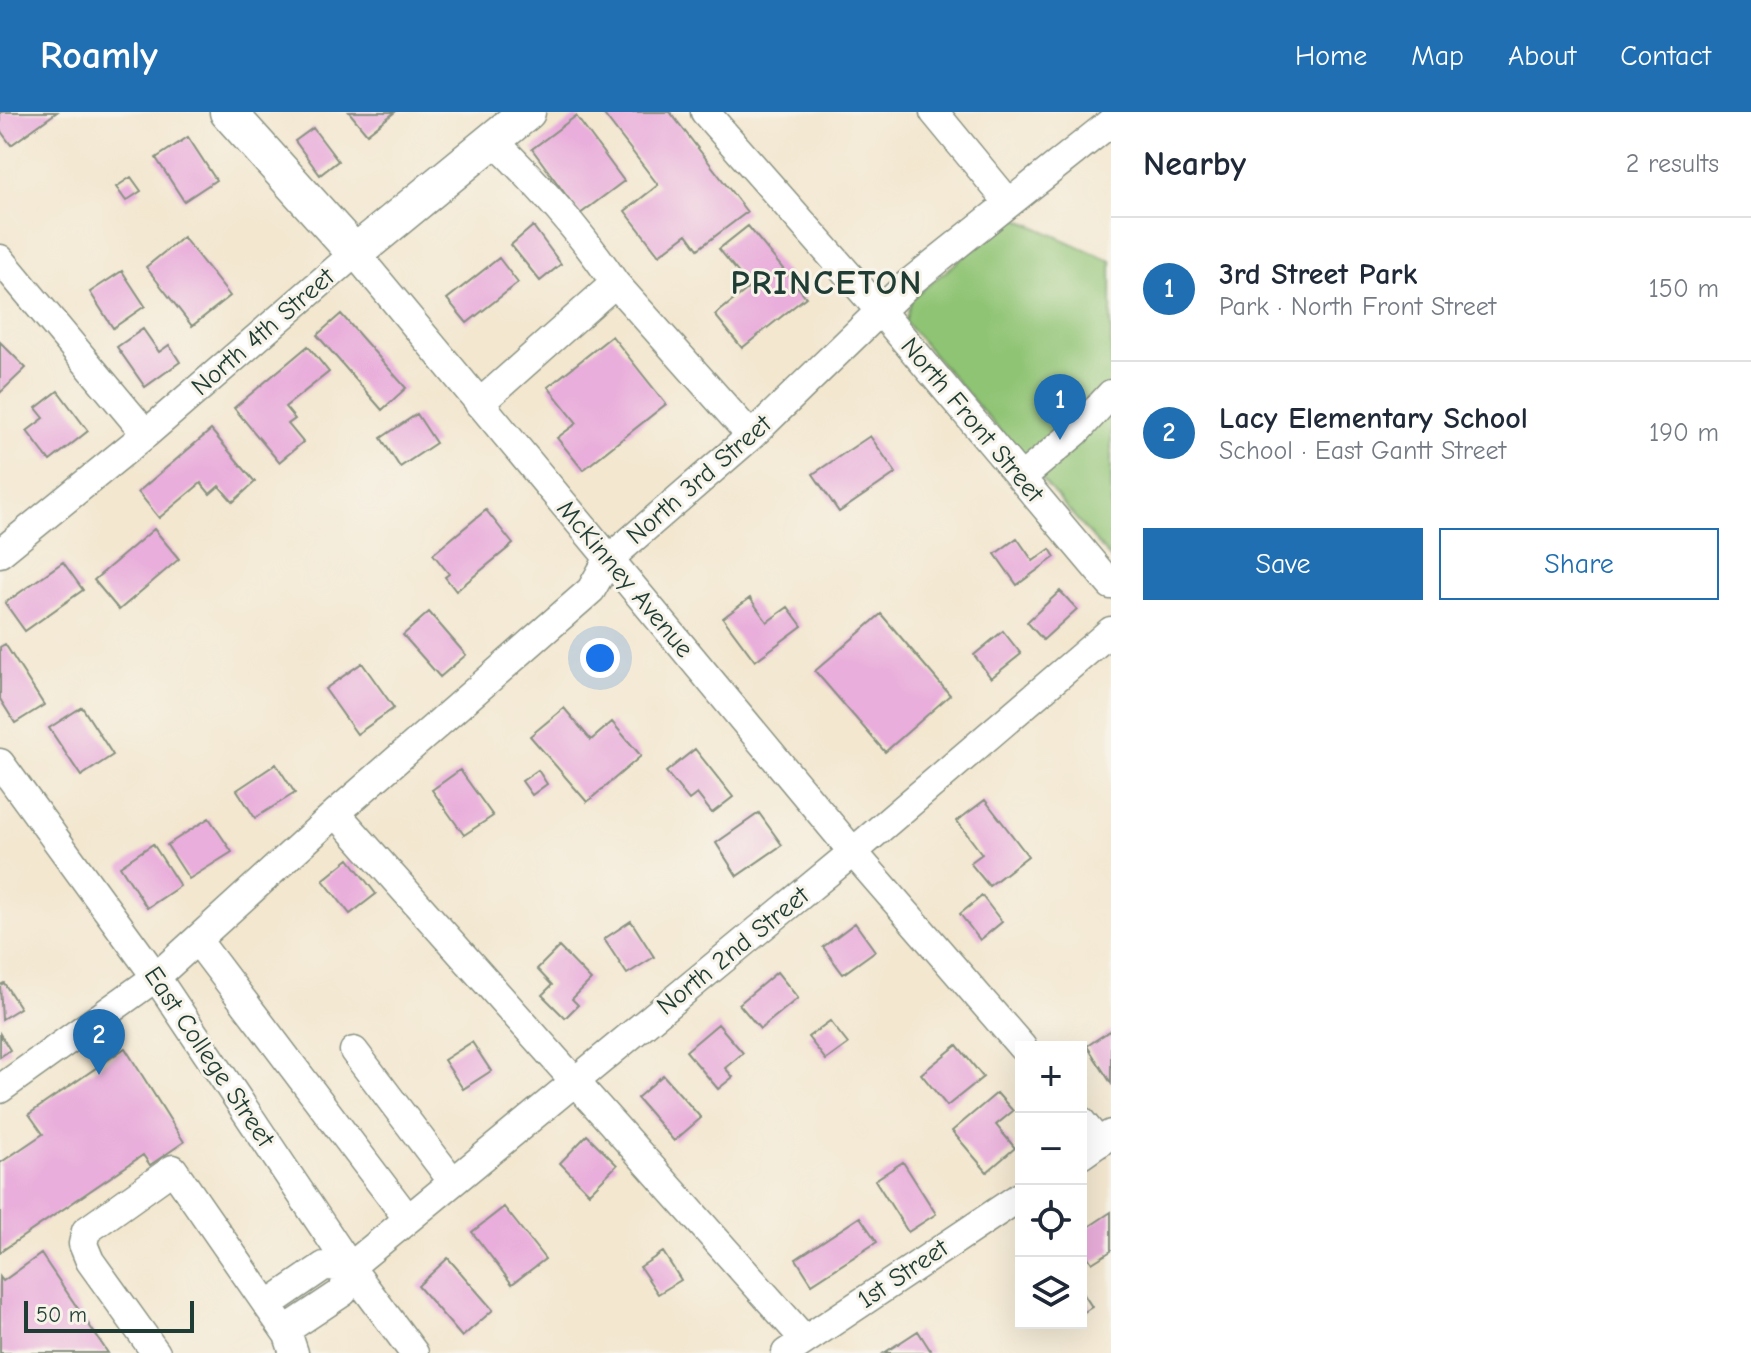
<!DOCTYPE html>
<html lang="en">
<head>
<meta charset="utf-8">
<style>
  body { margin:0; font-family:"Comic Neue",sans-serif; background:#f6f6f7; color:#1f2937 }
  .controls { position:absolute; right:24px; bottom:24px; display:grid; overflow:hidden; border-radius:0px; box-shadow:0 8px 32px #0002 }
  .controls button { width:72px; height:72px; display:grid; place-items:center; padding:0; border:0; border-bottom:2px solid #e0e1e3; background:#fff; color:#1f2937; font:40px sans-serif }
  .scale { position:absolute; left:24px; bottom:20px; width:170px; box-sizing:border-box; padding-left:8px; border:4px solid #1f3d34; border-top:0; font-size:22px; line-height:28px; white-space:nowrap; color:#1f3d34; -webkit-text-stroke:6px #f7f3e8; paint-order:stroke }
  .you { position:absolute; left:600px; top:546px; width:28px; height:28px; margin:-20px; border:6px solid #fff; border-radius:50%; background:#1a73e8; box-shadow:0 0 0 12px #1a73e833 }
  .badge { display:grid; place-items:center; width:52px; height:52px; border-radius:50%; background:#1f6fb2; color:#fff; font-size:26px; font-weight:700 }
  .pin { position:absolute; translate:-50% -66px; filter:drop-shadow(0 2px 4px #0008) }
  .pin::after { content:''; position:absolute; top:42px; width:28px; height:24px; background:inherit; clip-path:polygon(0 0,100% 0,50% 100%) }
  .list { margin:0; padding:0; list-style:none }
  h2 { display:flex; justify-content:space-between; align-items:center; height:104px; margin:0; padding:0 32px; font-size:34px }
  h2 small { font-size:26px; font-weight:400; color:#747a83 }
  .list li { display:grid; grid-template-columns:52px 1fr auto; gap:24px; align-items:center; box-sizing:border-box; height:144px; padding:0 32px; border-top:2px solid #e0e1e3 }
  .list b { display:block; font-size:30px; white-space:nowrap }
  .list p { margin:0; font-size:26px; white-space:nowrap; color:#747a83 }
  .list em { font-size:26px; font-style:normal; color:#747a83 }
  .actions { display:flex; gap:16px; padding:24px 32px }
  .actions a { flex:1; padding:18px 0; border:2px solid #1f6fb2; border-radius:0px; text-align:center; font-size:28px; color:#1f6fb2 }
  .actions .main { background:#1f6fb2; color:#fff }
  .icon { flex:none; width:44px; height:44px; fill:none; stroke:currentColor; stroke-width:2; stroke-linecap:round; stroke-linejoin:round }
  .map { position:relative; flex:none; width:1111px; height:1241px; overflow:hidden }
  header { display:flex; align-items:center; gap:48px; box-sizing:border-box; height:112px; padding:0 40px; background:#1f6fb2; color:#fff }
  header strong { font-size:38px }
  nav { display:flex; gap:44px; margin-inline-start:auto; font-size:28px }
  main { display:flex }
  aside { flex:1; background:#fff }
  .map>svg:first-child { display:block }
  .green { fill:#90c475; stroke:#588054; stroke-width:2 }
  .building { fill:#e9aedb }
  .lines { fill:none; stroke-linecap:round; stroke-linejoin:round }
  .minor-casing { stroke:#899282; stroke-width:31 }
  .major-casing { stroke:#899282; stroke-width:39 }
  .minor { stroke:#fff; stroke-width:28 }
  .major { stroke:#fff; stroke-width:36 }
  .labels { text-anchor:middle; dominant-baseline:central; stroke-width:6; stroke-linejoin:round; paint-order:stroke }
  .street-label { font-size:26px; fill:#1f3d34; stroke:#f7f3e8 }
  .district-label { font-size:34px; font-weight:bold; letter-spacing:2px; fill:#1f3d34; stroke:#f7f3e8 }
</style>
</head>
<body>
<header>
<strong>Roamly</strong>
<nav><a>Home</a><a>Map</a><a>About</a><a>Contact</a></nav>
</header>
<main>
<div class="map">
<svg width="1111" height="1241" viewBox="0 0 1111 1241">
  <rect width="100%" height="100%" fill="#f7f3e8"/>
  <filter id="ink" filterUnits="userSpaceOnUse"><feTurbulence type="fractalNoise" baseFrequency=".0125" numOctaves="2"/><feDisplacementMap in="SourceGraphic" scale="16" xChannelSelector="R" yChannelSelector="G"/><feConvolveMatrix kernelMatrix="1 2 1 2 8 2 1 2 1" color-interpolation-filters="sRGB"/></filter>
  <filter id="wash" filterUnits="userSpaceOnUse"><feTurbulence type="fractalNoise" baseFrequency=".006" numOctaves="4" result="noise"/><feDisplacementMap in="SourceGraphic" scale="32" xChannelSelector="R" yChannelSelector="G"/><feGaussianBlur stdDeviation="1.8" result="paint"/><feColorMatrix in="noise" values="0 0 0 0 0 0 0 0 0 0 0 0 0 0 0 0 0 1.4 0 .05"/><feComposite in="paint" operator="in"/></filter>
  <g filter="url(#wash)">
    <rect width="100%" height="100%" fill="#f3e7d0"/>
    <path class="green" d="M1014 105 1111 149V447L905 210 912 186Z"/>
    <g id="blocks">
      <path class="building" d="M0 0H57L11 33 0 18Z
        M349 0H395L367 22Z
        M602 0H670L747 100 698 137 687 122 659 143 625 99 658 73Z
        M576 4 624 69 580 102 532 37Z
        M313 16 338 49 320 63 295 29Z
        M188 25 216 68 184 89 156 46Z
        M131 65 141 79 126 89 116 75Z
        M533 114 561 152 540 169 511 133Z
        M748 114 806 185 742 236 715 203 750 175 719 137Z
        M183 125 230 184 192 214 146 155Z
        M499 146 518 171 467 211 447 187Z
        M122 159 145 194 113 216 90 180Z
        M341 202 406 276 382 298 317 223Z
        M143 217 159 240 169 233 180 250 145 275 117 235Z
        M612 224 666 292 583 358 557 326 577 311 548 275Z
        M0 230 26 256 0 281Z
        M308 234 329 260 285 295 295 307 288 312 303 330 279 350 234 296Z
        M58 279 88 319 50 349 27 319 44 306 36 296Z
        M417 302 436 331 400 355 381 326Z
        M211 318 255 370 233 390 219 374 210 382 201 371 159 406 138 380Z
        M870 324 896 361 839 400 813 362Z
        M486 398 513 432 456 479 445 465 449 462 433 442Z
        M154 417 179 447 119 498 94 468Z
        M1017 426 1033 449 1050 437 1055 445 1017 473 995 442Z
        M63 450 83 478 25 519 5 491Z
        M1060 479 1077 497 1043 528 1027 510Z
        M750 486 767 510 788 495 802 514 755 549 723 506Z
        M429 500 466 543 440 565 403 523Z
        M881 502 950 583 885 640 815 559Z
        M1003 519 1021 542 991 566 974 543Z
        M5 532 44 593 15 611 0 587V535Z
        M362 551 394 596 357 622 325 577Z
        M82 595 113 643 81 664 49 616Z
        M564 596 591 628 612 610 641 644 587 690 530 624Z
        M695 637 733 685 712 701 697 682 689 688 666 660Z
        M276 652 295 681 255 706 237 678Z
        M460 658 493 704 464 723 432 678Z
        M538 658 547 672 532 683 522 669Z
        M985 688 1028 744 989 774 970 751 982 742 957 709Z
        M759 701 782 733 737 764 716 731Z
        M209 706 232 740 189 767 167 733Z
        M153 732 180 774 147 796 120 754Z
        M349 747 376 782 350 802 323 768Z
        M982 784 1002 810 980 828 960 802Z
        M631 809 654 845 627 862 604 827Z
        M855 811 875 839 843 862 823 835Z
        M559 835 591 868 572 887 578 893 565 906 542 883 552 873 537 857Z
        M777 860 798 886 760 917 739 892Z
        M4 871 20 896 2 907 0 873Z
        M830 909 848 932 826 948 808 925Z
        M718 912 743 941 725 956 733 965 718 977 686 939Z
        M1111 918V971L1087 934Z
        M0 922 10 938 0 945Z
        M472 930 491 959 463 977 444 948Z
        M957 933 983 965 947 994 921 962Z
        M125 936 184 1030 150 1053 143 1043 0 1140V1051L43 1022 29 1002Z
        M663 963 701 1006 674 1029 637 986Z
        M997 981 1013 999 996 1013 1015 1036 987 1060 952 1019Z
        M587 1023 617 1053 589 1081 560 1051Z
        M903 1050 936 1102 908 1120 875 1068Z
        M504 1095 545 1147 512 1172 472 1120Z
        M1111 1100V1139L1092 1151 1081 1134V1120Z
        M860 1105 877 1130 812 1172 796 1147Z
        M663 1140 681 1168 658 1182 640 1155Z
        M41 1142 108 1241H0V1165L3 1169Z
        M448 1146 493 1198 462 1225 418 1174Z
        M1081 1178 1092 1195 1081 1202Z
        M918 1219 932 1241H884Z"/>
    </g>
  </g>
  <g filter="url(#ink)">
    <use href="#blocks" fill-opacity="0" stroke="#899282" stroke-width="2"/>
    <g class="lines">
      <defs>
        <path id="minor" d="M705 0 881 200 1111 473
          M934 0 1009 91
          M493 28C537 71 581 120 615 171
          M0 147 146 322
          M479 292 615 171 751 324
          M1021 366 1076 320 1111 282
          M0 441 146 322 355 141 853 740 1022 935
          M0 651 156 865 350 1155 414 1241
          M336 701 805 1228
          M197 828 408 1107
          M354 939 453 1070
          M0 977 156 865 336 701 591 478 608 448 751 324 909 171 1111 10
          M1081 1009 1099 1031
          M1081 1043 1111 1022
          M350 1155 853 740 1111 519
          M263 1187 270 1189 276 1187 324 1154 350 1155
          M288 1223 292 1214 343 1180 350 1155
          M156 1241 90 1149 83 1132 86 1119 173 1057 288 1223 294 1241
          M786 1241 1021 1084"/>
        <path id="major" d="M228 0 355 141 527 0"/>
      </defs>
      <use href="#minor" class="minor-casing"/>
      <use href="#major" class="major-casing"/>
      <use href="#minor" class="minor"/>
      <use href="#major" class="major"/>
    </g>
  </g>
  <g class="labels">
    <g class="street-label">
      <text transform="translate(263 220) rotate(-41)">North 4th Street</text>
      <text transform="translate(972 308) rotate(50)">North Front Street</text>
      <text transform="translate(699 368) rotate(-41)">North 3rd Street</text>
      <text transform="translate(625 467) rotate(50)">McKinney Avenue</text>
      <text transform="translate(733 839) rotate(-39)">North 2nd Street</text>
      <text transform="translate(209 945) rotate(56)">East College Street</text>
      <text transform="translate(903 1162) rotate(-34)">1st Street</text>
    </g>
    <g class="district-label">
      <text x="827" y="171">PRINCETON</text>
    </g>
  </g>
</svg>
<div class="controls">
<button>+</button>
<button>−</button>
<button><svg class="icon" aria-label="locate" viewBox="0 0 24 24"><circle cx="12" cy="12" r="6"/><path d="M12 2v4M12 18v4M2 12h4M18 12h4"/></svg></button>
<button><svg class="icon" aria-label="layers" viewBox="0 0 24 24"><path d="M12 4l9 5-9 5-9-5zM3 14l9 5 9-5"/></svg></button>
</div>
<div class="scale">50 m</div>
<div class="you"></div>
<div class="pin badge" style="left:1060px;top:328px">1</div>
<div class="pin badge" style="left:99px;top:963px">2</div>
</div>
<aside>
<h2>Nearby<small>2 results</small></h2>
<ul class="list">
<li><span class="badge">1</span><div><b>3rd Street Park</b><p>Park · North Front Street</p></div><em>150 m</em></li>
<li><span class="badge">2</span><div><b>Lacy Elementary School</b><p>School · East Gantt Street</p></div><em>190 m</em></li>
</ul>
<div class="actions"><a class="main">Save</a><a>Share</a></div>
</aside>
</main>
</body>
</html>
